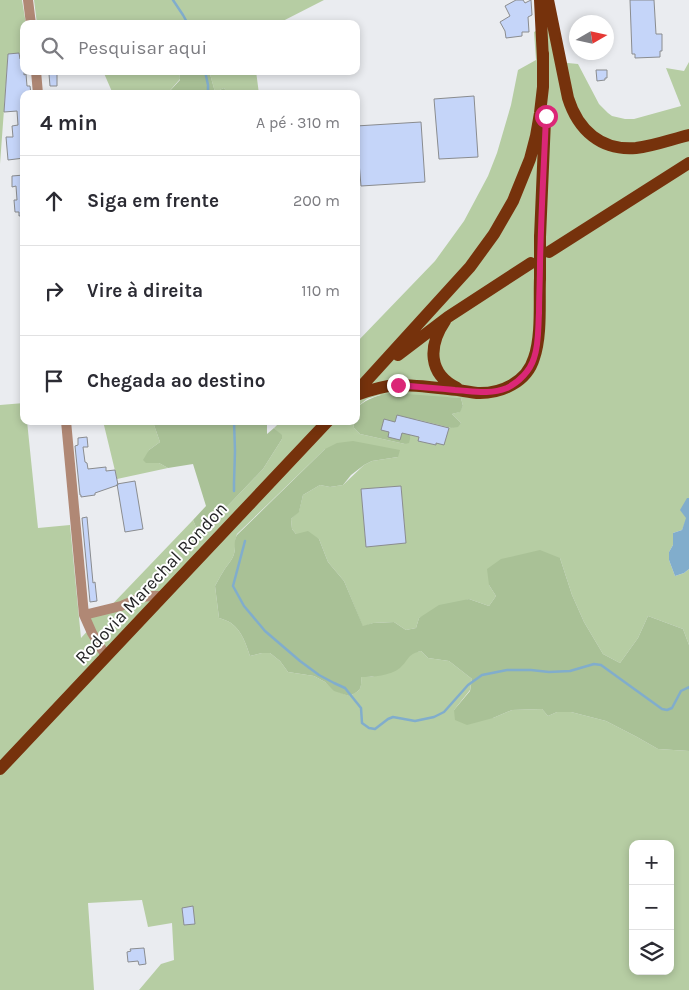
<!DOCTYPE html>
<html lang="pt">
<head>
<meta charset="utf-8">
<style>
  body { margin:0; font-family:Karla,sans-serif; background:#f7f7f7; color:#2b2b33 }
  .controls { position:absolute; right:15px; bottom:15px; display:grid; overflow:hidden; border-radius:10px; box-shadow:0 2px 8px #0003 }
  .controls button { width:45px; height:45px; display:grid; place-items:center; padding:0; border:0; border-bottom:1px solid #e1e1e2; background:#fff; color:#2b2b33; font:25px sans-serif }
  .compass { position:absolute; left:569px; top:15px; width:45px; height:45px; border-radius:50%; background:#fff; box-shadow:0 2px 8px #0003; rotate:81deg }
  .stop { position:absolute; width:15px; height:15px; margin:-11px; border:4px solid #db2777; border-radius:50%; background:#fff }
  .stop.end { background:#db2777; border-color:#fff; box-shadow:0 1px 5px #0008 }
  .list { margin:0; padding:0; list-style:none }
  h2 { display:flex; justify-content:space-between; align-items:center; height:65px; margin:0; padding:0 20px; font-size:21px }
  h2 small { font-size:16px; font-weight:400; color:#7c7c81 }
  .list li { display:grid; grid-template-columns:32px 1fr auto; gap:15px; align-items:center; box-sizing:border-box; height:90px; padding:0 20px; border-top:1px solid #e1e1e2 }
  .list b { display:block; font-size:19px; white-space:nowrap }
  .list em { font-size:16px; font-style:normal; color:#7c7c81 }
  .icon { flex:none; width:28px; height:28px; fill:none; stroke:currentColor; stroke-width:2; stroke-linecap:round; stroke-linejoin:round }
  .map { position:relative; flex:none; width:689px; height:990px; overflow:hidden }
  .search { position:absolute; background:#fff; box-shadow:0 2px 8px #0003; left:20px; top:20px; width:340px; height:55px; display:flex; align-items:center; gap:12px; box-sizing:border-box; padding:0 18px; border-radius:10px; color:#7c7c81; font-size:19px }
  .panel { position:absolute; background:#fff; box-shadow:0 2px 8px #0003; left:20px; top:90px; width:340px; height:335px; border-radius:10px }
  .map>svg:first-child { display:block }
  .green { fill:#b6cda3; fill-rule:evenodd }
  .forest { fill:#a9c196 }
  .water { fill:#81adcc }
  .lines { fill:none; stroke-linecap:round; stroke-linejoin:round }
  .stream { stroke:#81adcc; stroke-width:2.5 }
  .building { fill:#c5d5f9; stroke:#8a8c8f }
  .minor { stroke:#b08875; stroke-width:10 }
  .major { stroke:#76320c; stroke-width:12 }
  .major-bridge { stroke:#76320c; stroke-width:12 }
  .route { stroke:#db2777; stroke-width:6 }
  .labels { text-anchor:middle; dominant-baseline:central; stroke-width:4; stroke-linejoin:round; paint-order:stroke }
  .street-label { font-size:18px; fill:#242426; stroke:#fff }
</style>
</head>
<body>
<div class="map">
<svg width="689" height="990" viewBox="0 0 689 990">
  <rect width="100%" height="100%" fill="#eaecf0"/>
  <path class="green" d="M0 0H22L26 24H24V53L8 55 0 164Z
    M34 0H324L277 24H37Z
    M547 25 558 62 578 64 599 104 608 113 612 116 625 119H634L681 106 666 68 684 71 689 62V498H687V518L682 530 673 533V545L669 552V560L675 576 684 573 689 569V645L683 629 648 616 638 638 620 663 603 654 584 622 572 595 560 558 489 585 496 596 489 606 469 599 419 618 416 628 406 630 394 622 373 623 363 627 344 581 328 562 319 539 296 534 292 529 291 519 299 511 303 495 320 485 330 487 343 485 364 465 372 461 398 457 325 449 237 534C234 542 236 547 234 554 232 561 226 566 223 572 220 576 218 581 215 586L219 618C223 619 228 621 231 623 242 631 246 644 250 656L262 653H270L280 661 288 672 314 676 325 682 334 690 349 696C360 691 362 689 361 676L371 677 399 668 411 653 421 651 428 658 449 661 472 679 470 690 454 710 493 718 512 710 542 709 548 716 557 712H571L606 721 637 737 658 749 689 751V990H139L161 964 174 960 172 923 148 927 142 900 88 903 94 990H0V405L24 403V421H27L38 528 70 525 81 638 92 626 89 618 103 614 193 520 196 527 219 515 263 469 282 439 281 435 274 428 281 421H353L354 428 360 434 405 444 410 438 415 419 451 428 461 423 452 414 459 412 463 406 461 398 379 395 367 399 357 407 356 409V343L435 261 464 221 488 176 497 153 511 105 518 70 536 60 534 32ZM633 844H670V971H633Z
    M103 71H179L180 79 167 94H113Z
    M208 71H256L259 94H228L224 88 215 92 210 74Z
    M103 421H155L154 425 160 442 149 450 146 463H159L168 468 117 479Z"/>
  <path class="forest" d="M179 71H208L210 74 215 92 224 88 228 94H167L180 80Z
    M392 393 461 398 463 406 460 412 452 414 461 423 458 427 451 428 415 419 409 443 405 444 360 434 354 428 353 421H356L357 407C369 398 377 395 392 393Z
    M155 421H267V434L274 428 282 435V439L263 469 219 515 209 524 203 527H196L193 520 206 506 193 464 168 468 159 463H146L143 460 149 450 160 442 154 425Z
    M353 441 400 450 398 457 372 461 364 465 351 475 343 485 330 487 320 485 303 495 299 512 291 519 292 529 296 534 308 531 319 539 328 562 344 581 363 626 373 623 394 622 406 630 416 628 419 618 439 605 469 599 489 606 496 596 489 585 487 569 501 559 540 550 560 558 572 595 584 622 603 654 620 663 638 638 648 616 683 629 689 645V751L658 749 637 737 606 721 571 712H557L548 716 542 709 512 710 493 718 467 725 455 720 454 710 470 691 472 679 449 661 428 658 421 651C406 655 410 659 400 668 390 676 373 677 361 677 362 689 360 691 349 696L334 691 325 682 314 676 288 672 280 661 270 653H262L250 656C246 644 242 631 231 623 228 621 223 619 219 618L215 586C218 581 220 576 223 572 226 566 232 561 234 554 236 547 233 542 237 535L325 449 337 443Z"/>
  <path class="water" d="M687 498H689V569L684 573 675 576 669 560V552L673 545V533L682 530 686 518 680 510Z"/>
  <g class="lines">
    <path class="stream" d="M173 0 183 15 188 24
      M205 71 208 85V94
      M234 421 235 451 234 483V491
      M245 541 233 586 244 606 265 631 300 661 319 675 334 683 345 688 361 708 362 723 369 728 375 729 388 719 393 717 415 721 434 717 444 712 468 685 482 675 507 670H531L549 672 570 671 594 664 601 665 662 709 667 710 672 708 681 691 689 687V688"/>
  </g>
  <path class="building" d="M516 0H523L525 3 531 0 532 15 528 17 529 32H522V36L506 38 505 31 500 22 510 16 505 6Z
    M630 0H654L656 34H662V51H660V57L635 58V54H632Z
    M19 53 20 59 24 58V75L26 74 27 86H30L31 94H23L24 100V158L8 160 6 137H13L12 126 18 125 17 111 4 112 8 54Z
    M596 70H607V78H605V80L597 81Z
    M57 73V86H50L49 74Z
    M474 96 478 157 439 159 434 99Z
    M421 122 425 182 361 186 356 126Z
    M24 175V215L19 216V212H15L14 200H17L16 186 12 187V176Z
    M397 415 449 428 444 445 436 443V445L418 441 419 437 402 433 400 440 388 437 389 432 381 430 384 419 395 422Z
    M87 437 88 447H83L85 462 87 463 88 469 106 467V471L115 470 118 485 95 493V495L81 497V495H80L75 446 78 445V438Z
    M135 481 143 529 125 532 117 484Z
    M401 486 406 543 366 547 361 489Z
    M87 517 93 583 95 582 97 601 90 602 82 518Z
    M193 906 195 924 184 925 182 908Z
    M144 948 146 964 139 965 138 961 128 962 127 952 131 951 130 949Z"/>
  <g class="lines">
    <path class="minor" d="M28 0 31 24
      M36 71 38 94
      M66 421 84 615 92 633 106 656
      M84 615 121 606 142 597 151 596H163"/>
    <path class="major" d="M540 0 543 60
      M548 0 568 98C578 130 601 151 636 148 654 146 672 139 689 135
      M540 237 545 120
      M549 252 689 163
      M445 321C428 346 428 374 457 388
      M398 355 448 317 531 263
      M359 389 470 267 494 234 513 201 530 159 536 136 540 113 543 87V53
      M356 395C370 390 383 386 397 385 417 385 438 388 458 390 464 391 470 392 477 393 501 394 527 382 534 358 542 335 539 302 540 278
      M0 769 328 421"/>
    <path class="major-bridge" d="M540 278V237"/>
  </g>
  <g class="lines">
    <path class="route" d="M398 385C417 387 436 388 455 390 473 391 489 395 507 388 519 382 530 371 534 358 539 344 538 328 539 313 539 296 540 280 540 264 541 214 544 165 546 116"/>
  </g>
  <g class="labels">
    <g class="street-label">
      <text transform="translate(151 583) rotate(-47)">Rodovia Marechal Rondon</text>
    </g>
  </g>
</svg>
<div class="controls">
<button>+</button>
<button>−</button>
<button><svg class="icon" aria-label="layers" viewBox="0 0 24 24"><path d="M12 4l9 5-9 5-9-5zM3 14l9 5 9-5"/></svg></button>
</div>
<svg class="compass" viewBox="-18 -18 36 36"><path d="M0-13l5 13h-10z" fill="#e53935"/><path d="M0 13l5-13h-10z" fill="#7c7c81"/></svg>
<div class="stop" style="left:546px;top:116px"></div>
<div class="stop end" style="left:398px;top:385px"></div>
<div class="search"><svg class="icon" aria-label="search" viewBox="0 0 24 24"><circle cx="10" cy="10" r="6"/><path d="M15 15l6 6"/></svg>Pesquisar aqui</div>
<section class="panel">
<h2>4 min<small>A pé · 310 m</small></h2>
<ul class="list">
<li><svg class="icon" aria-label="ahead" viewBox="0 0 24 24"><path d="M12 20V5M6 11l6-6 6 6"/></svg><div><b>Siga em frente</b></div><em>200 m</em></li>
<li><svg class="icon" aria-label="right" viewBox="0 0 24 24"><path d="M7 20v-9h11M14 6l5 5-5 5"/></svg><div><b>Vire à direita</b></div><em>110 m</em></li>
<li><svg class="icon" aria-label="arrive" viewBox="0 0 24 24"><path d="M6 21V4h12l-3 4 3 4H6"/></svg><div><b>Chegada ao destino</b></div></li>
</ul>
</section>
</div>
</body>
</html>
